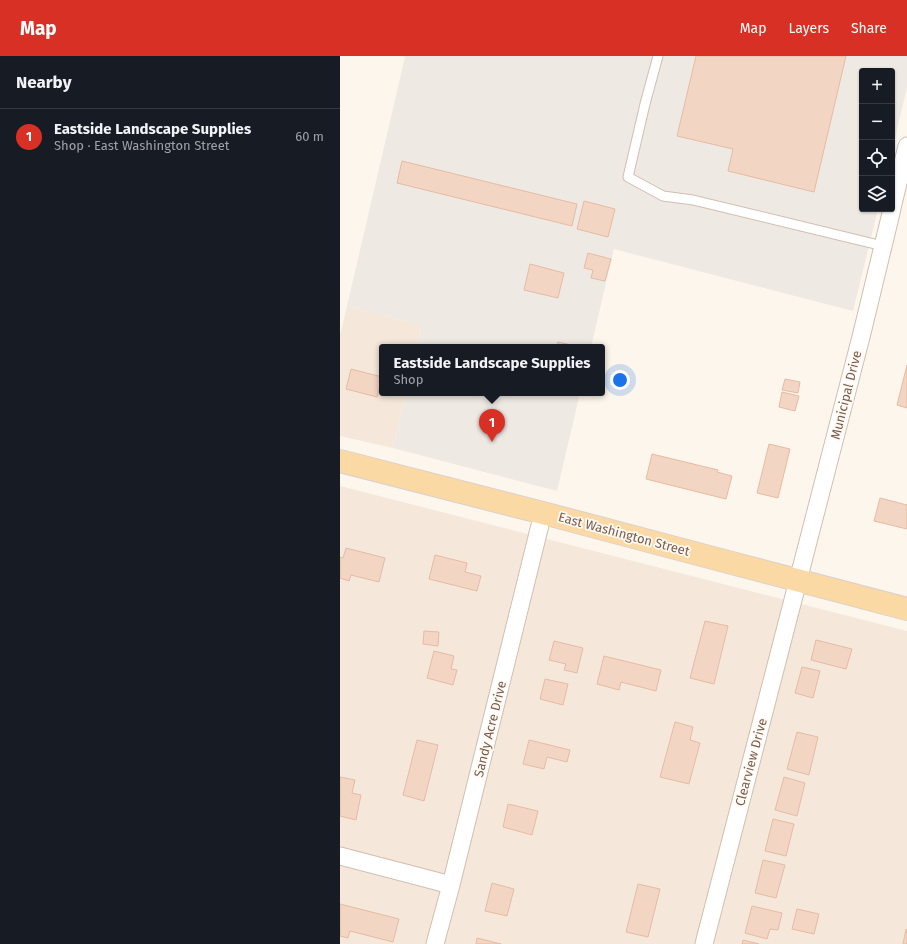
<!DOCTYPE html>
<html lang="en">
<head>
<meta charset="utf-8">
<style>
  body { margin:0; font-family:"Fira Sans",sans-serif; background:#20242c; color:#f1f3f6 }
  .controls { position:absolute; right:12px; top:12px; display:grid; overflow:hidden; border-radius:4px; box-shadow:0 1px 3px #0004 }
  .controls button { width:36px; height:36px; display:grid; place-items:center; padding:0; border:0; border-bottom:1px solid #363941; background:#171b24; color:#f1f3f6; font:20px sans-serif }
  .you { position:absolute; left:280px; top:324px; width:14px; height:14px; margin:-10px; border:3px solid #fff; border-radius:50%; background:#1a73e8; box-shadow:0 0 0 6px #1a73e833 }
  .badge { display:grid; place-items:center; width:26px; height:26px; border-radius:50%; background:#d93025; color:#fff; font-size:13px; font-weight:700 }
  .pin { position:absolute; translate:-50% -33px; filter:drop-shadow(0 1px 2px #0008) }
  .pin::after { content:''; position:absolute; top:21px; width:14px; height:12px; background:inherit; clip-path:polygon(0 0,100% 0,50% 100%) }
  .popup { position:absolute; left:39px; top:288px; width:226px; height:52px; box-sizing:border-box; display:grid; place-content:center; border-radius:4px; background:#171b24; filter:drop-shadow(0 1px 3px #0005); font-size:13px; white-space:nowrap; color:#9ea1a6 }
  .popup b { font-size:15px; color:#f1f3f6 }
  .popup::after { content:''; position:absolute; left:50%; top:100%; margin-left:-8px; border:8px solid transparent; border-top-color:#171b24 }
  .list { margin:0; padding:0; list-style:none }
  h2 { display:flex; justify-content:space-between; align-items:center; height:52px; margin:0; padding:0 16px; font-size:17px }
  h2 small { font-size:13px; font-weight:400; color:#9ea1a6 }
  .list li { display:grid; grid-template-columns:26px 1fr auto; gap:12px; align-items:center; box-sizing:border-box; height:56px; padding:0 16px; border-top:1px solid #363941 }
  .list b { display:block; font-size:15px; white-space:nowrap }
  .list p { margin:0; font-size:13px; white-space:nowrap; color:#9ea1a6 }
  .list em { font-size:13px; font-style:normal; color:#9ea1a6 }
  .icon { flex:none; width:22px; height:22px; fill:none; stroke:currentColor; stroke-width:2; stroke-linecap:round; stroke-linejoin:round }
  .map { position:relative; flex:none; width:567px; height:888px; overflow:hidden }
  header { display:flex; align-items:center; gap:24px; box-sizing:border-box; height:56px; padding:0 20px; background:#d93025; color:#fff }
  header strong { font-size:19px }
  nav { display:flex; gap:22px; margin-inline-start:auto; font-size:14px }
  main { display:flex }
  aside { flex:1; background:#171b24 }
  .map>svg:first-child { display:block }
  .residential { fill:#f5e8da }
  .industrial { fill:#efe9e4 }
  .building { fill:#f3d5c3; stroke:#e6bba3 }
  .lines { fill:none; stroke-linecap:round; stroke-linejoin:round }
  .lane-casing { stroke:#d1beb0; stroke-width:11 }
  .street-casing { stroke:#d1beb0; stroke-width:19 }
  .primary-casing { stroke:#dad1cd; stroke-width:24 }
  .lane { stroke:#fff; stroke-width:9 }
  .street { stroke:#fff; stroke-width:17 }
  .primary { stroke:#fbd9a5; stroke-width:22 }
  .labels { text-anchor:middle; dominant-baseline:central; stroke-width:3.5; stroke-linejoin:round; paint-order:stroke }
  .street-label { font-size:13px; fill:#7a5c4d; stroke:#fffaf3 }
</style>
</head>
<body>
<header>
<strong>Map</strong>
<nav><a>Map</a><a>Layers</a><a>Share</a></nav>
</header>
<main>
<aside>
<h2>Nearby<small></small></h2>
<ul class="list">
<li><span class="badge">1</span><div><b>Eastside Landscape Supplies</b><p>Shop · East Washington Street</p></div><em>60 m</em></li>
</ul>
</aside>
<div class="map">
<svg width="567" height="888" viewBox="0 0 567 888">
  <rect width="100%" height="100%" fill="#fdf6ec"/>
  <path class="residential" d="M7 250 82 269 77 291H42V337H66L53 392 0 380V279Z
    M0 430 567 575V888H0Z"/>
  <path class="industrial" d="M61 0H567V32L552 94V15H522V153H538L513 255 274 193 251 291H77L82 269 7 250 65 1Z
    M66 337H240L217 435 53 392Z"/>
  <path class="building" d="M356 0H506L474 136 388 115 393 93 337 80Z
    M62 105 237 148 232 170 57 127Z
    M244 145 275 153 268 181 237 173Z
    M248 197 271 203 265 225 251 222 253 214 244 212Z
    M190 208 224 217 218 242 184 234Z
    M218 286 240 291H217Z
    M567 309V352L557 349Z
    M11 313 42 321 37 341 6 333Z
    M445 323 460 326 458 337 442 334Z
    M442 336 459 340 455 355 439 351Z
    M429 388 450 393 438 442 417 437Z
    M312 398 378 414 377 416 392 420 386 443 306 423Z
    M540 442 567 449V473L534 465Z
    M6 492 45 502 39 526 11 519 9 525 0 522V501L3 502Z
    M95 499 127 507 125 516 141 520 137 535 89 523Z
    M365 565 388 570 374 628 350 622Z
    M84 575 99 576 98 590 83 588Z
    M476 584 512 593 506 613 471 604Z
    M214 585 243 592 237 617 224 614 226 608 209 604Z
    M94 595 114 600 111 613 117 614 113 629 87 622Z
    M264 600 321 614 316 635 281 626 279 634 257 628Z
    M462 611 480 615 473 642 455 637Z
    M205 623 228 628 223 649 200 643Z
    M335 666 353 671 350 684 360 687 349 728 320 721Z
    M457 676 478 681 469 719 447 713Z
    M77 684 98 689 84 745 63 739Z
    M189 684 230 694 227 706 207 701 204 713 183 708Z
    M0 721 15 724 12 737 21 739 16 764 0 760Z
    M444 721 465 727 457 760 435 754Z
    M168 748 198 755 192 779 163 771Z
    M433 763 454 768 446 800 425 795Z
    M423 804 445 809 436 842 415 837Z
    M152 827 174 833 167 860 145 855Z
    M298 828 320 833 308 881 286 876Z
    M0 848 59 863 53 886 10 875 8 882 0 880Z
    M412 850 442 857 438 874 430 873 427 883 405 877Z
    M457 853 479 858 474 878 452 873Z
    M566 873 567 874V888H563Z
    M137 882 161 888H136Z
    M403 884 419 888H402Z"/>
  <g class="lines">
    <defs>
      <path id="lane" d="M318 0 305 48 288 121 323 140 353 144 543 190"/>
      <path id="street" d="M552 152 567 90
        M0 800 111 829
        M95 888 111 829 203 457
        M364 888 522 277 552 153"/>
      <path id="primary" d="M0 405 203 457 388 506 567 553"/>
    </defs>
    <use href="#lane" class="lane-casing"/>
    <use href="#street" class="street-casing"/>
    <use href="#primary" class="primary-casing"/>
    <use href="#lane" class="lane"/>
    <use href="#street" class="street"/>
    <use href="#primary" class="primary"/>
  </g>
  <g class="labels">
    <g class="street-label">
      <text transform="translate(506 339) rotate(-76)">Municipal Drive</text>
      <text transform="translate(284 478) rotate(15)">East Washington Street</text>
      <text transform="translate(150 673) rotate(-76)">Sandy Acre Drive</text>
      <text transform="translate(411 706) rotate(-75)">Clearview Drive</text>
    </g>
  </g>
</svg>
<div class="controls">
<button>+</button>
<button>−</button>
<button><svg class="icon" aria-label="locate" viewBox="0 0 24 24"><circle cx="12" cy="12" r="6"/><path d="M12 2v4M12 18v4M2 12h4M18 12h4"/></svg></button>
<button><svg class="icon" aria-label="layers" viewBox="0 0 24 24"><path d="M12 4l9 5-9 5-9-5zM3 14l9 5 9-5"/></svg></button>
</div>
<div class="you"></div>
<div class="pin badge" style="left:152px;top:386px">1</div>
<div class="popup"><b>Eastside Landscape Supplies</b>Shop</div>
</div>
</main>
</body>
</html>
